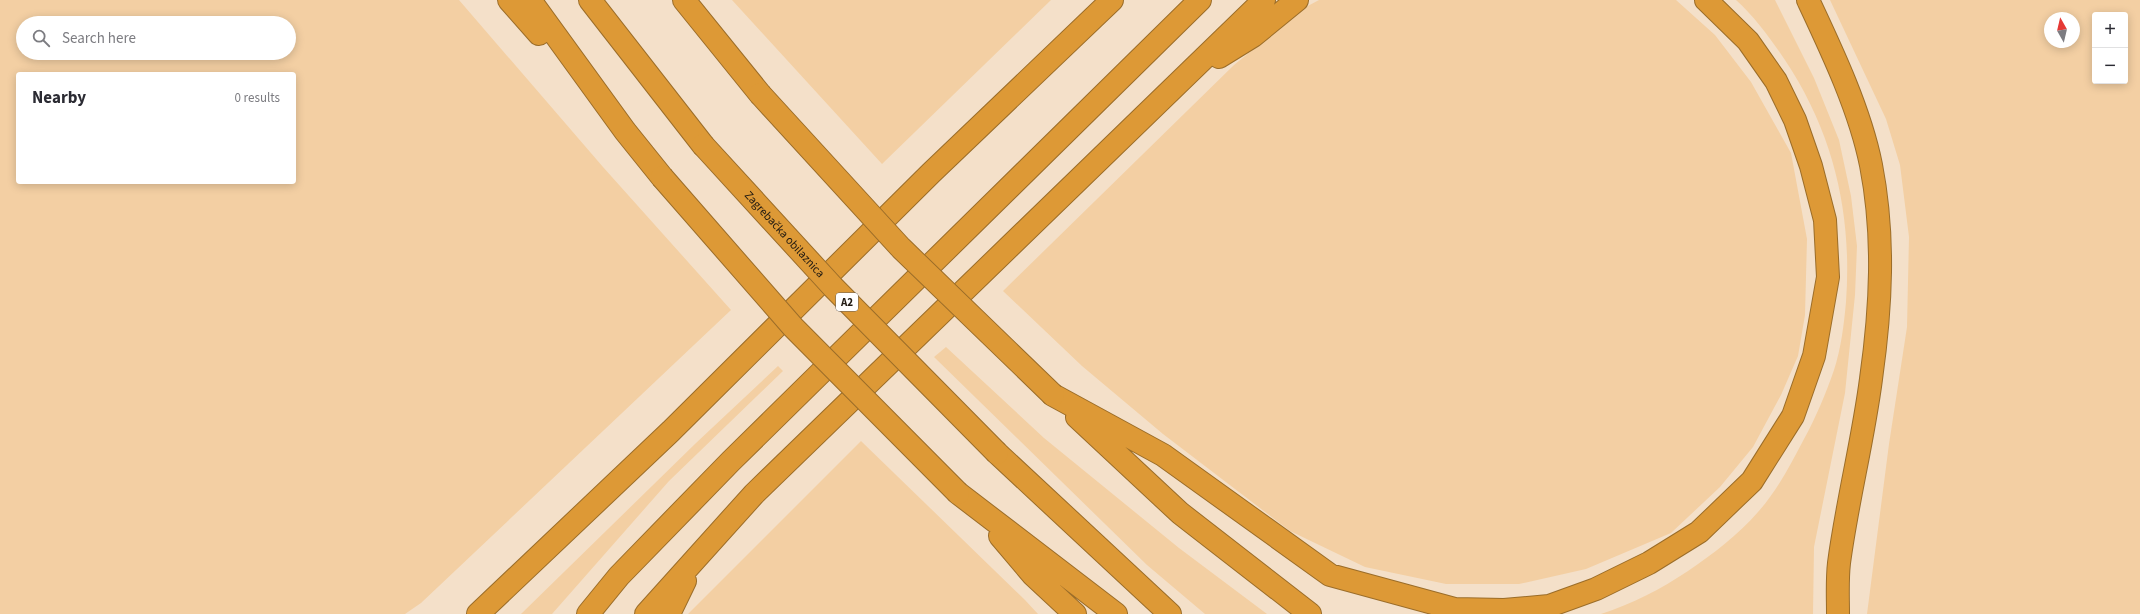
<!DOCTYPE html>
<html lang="en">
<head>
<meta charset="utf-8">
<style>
  body { margin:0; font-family:"Source Sans 3",sans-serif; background:#f2f2f3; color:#2b2b33 }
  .controls { position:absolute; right:12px; top:12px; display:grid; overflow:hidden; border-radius:4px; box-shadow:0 2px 10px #0003 }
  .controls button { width:36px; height:36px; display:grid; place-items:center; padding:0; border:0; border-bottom:1px solid #e1e1e2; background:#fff; color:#2b2b33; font:20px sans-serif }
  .compass { position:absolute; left:2044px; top:12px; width:36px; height:36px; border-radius:50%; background:#fff; box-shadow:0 2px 10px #0003; rotate:352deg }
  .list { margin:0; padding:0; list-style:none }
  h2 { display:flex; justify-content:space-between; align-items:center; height:52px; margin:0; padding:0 16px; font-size:17px }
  h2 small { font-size:13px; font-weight:400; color:#7c7c81 }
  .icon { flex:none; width:22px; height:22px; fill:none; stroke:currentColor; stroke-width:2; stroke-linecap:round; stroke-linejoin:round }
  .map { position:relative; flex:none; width:2140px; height:614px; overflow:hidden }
  .search { position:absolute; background:#fff; box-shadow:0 2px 10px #0003; left:16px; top:16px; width:280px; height:44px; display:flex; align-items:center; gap:10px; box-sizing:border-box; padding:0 14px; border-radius:22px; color:#7c7c81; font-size:15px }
  .panel { position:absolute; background:#fff; box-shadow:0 2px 10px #0003; left:16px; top:72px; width:280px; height:112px; border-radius:4px }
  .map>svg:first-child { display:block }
  .green { fill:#f3cfa3; fill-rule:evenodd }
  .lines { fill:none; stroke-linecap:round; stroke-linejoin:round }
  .motorway-casing { stroke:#9b6d29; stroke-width:24 }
  .motorway { stroke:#dd9936; stroke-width:22 }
  .motorway-bridge-casing { stroke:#9b6d29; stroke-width:24; stroke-linecap:butt }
  .motorway-bridge { stroke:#dd9936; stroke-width:22 }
  .labels { text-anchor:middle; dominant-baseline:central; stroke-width:4; stroke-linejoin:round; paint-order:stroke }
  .shield { fill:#fff; stroke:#645f59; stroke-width:1 }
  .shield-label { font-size:11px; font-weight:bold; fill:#211a12 }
  .street-label { font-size:12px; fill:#211a12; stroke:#fff }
</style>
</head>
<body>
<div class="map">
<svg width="2140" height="614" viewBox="0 0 2140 614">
  <rect width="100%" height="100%" fill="#f4e0c9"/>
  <path class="green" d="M0 0H459L603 167 731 310 421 603 405 614H0ZM23 23H289V53H23ZM18 74H294V182H18Z
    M732 0H1051L882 164Z
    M1319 0H1676L1715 35 1751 82 1791 153 1807 239 1805 315 1798 356 1781 395 1753 447 1720 487 1671 533 1586 569 1519 584H1446L1365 567 1290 531 1163 434 1082 366 1003 291 1234 65 1304 8Z
    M1736 0H1775L1814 78 1839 140 1851 196 1857 246 1855 295 1845 393 1814 547 1813 614H1601C1632 604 1661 589 1688 571 1713 554 1738 535 1758 512 1777 491 1791 464 1804 439 1816 417 1826 393 1834 370 1841 349 1844 324 1846 302 1852 219 1836 142 1792 71 1776 46 1758 20 1736 0Z
    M1830 0H2140V614H1867L1889 444 1907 327 1909 237 1900 165 1886 119ZM2095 15H2125V81H2095ZM2050 18H2074V42H2050Z
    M946 347 1044 438 1179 548 1267 614H1205L1147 565 934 357Z
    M778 366 783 371 669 481 552 614H521L696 443Z
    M861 441 1025 600 1038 614H688Z"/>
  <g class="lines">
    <defs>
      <path id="motorway" d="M509 0 539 34
        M530 0 625 131 662 177
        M590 0 703 145
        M684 0 760 94
        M1808 0C1832 51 1860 110 1871 165 1885 237 1881 308 1871 379 1863 441 1847 502 1839 563 1837 580 1838 597 1838 614
        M1219 57 1253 36 1297 0
        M1053 395 1163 455 1330 575 1455 609 1504 610 1549 606 1596 589 1649 563 1699 532 1752 481 1793 416 1814 356 1828 277 1825 220 1811 166 1795 120 1776 81 1748 41 1706 0
        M1077 417 1180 513 1310 614
        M997 453 1170 614
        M958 493 1116 614
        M1000 536 1033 575 1075 614
        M478 614 671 431 931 173 1112 0
        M588 614 619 576 731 461 1200 0
        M646 614 754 494 1264 0
        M669 614 685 581"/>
    </defs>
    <use href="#motorway" class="motorway-casing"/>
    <use href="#motorway" class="motorway"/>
    <defs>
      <g id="motorway-bridge">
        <path d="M760 94 901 248 1053 395"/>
        <path id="s1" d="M703 145 833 287 997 453"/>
        <path d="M662 177 793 327 958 493"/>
      </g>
    </defs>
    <use href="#motorway-bridge" class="motorway-bridge-casing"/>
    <use href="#motorway-bridge" class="motorway-bridge"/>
  </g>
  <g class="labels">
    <rect class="shield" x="836" y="293" width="22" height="18" rx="3"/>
    <g class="shield-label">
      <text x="847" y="302">A2</text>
    </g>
    <g class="street-label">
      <text stroke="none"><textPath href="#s1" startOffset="121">Zagrebačka obilaznica</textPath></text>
    </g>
  </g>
</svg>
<div class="controls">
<button>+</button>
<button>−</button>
</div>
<svg class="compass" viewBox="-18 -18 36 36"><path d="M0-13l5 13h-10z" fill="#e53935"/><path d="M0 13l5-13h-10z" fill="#7c7c81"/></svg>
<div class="search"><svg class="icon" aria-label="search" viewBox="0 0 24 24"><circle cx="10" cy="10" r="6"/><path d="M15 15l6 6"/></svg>Search here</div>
<section class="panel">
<h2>Nearby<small>0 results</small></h2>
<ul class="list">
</ul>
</section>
</div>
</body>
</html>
